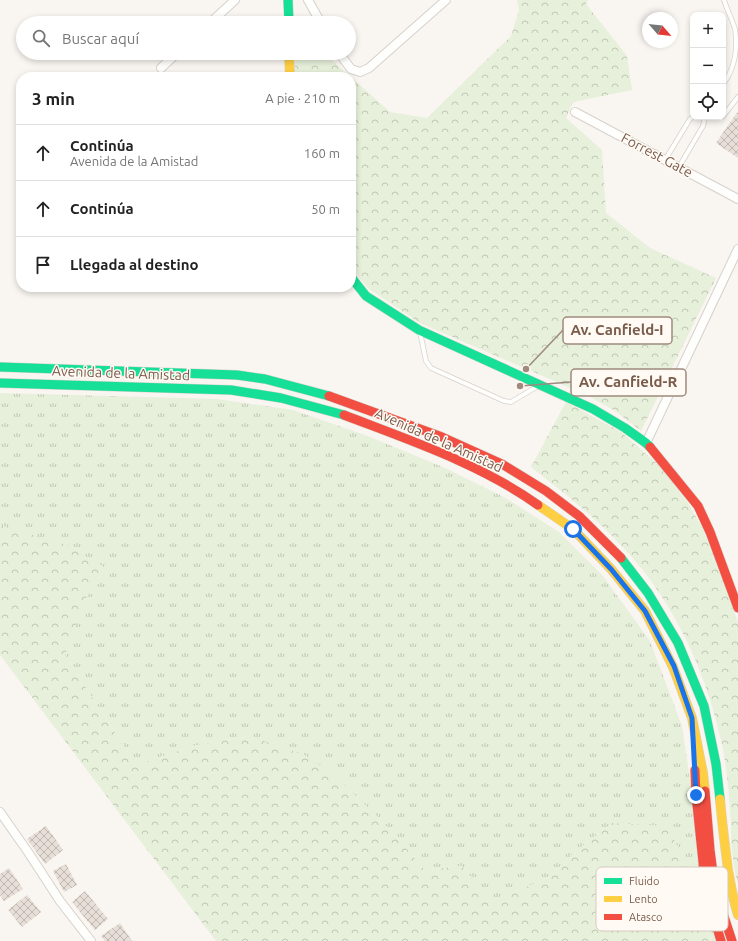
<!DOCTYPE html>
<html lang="es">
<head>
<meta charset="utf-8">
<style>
  body { margin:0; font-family:Ubuntu,sans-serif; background:#f2f2f2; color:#222 }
  .controls { position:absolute; right:12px; top:12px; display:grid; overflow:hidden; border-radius:8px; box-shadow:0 2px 6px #0003 }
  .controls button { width:36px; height:36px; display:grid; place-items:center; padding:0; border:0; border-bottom:1px solid #e0e0e0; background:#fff; color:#222; font:20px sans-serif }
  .compass { position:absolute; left:642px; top:12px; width:36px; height:36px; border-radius:50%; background:#fff; box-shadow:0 2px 6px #0003; rotate:118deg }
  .stop { position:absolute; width:12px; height:12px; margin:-9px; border:3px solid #1a73e8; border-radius:50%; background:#fff }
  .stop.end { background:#1a73e8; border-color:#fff; box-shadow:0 1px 4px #0008 }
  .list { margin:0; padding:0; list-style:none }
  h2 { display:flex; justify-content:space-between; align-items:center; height:52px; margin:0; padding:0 16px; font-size:17px }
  h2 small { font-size:13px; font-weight:400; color:#767676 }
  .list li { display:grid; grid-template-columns:26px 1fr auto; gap:12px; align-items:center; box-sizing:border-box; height:56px; padding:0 16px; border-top:1px solid #e0e0e0 }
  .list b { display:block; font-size:15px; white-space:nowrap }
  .list p { margin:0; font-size:13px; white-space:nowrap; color:#767676 }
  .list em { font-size:13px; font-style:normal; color:#767676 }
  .icon { flex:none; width:22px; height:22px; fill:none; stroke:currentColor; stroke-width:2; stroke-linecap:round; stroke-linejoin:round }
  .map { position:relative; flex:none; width:738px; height:941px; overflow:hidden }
  .search { position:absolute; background:#fff; box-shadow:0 2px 6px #0003; left:16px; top:16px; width:340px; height:44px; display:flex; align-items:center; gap:10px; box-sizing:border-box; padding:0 14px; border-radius:22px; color:#767676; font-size:15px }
  .panel { position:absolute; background:#fff; box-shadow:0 2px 6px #0003; left:16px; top:72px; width:340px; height:220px; border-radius:16px }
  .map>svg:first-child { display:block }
  .grass { fill:url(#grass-tufts) }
  .forest { fill:url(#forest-crowns) }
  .building { fill:url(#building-cross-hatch) }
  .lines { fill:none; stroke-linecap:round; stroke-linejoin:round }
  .lane-casing { stroke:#d7d1cb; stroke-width:5.5 }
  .street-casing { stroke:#d7d1cb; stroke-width:10 }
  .fast-casing { stroke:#d9d2cb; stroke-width:10 }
  .slow-casing { stroke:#d9d2cb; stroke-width:10 }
  .jam-casing { stroke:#d9d2cb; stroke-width:10 }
  .lane { stroke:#fefefd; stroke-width:4 }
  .street { stroke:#fefefd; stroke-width:8 }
  .fast { stroke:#16e098; stroke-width:9 }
  .slow { stroke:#ffcf43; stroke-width:9 }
  .jam { stroke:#f24e42; stroke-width:9 }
  .route { stroke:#1a73e8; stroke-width:5 }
  .labels { text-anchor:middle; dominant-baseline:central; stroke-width:3; stroke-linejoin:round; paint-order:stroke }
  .street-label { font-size:14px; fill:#7a5c4d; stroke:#fffaf3 }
  .key { fill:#fffaf3; stroke:#d7cbc1; stroke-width:1 }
  .key-label { font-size:11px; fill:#7a5c4d }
  .leader { fill:none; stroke:#9f8a7d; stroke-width:1.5 }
  .callout-dot { fill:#9f8a7d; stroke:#fffaf3; stroke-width:1.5 }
  .callout { fill:#fffaf3; stroke:#9f8a7d; stroke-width:1.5 }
  .callout-label { font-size:15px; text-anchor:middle; font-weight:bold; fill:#7a5c4d }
</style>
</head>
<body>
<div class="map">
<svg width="738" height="941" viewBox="0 0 738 941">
  <defs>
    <pattern id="grass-tufts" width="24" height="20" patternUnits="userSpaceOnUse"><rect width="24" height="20" fill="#e7f0db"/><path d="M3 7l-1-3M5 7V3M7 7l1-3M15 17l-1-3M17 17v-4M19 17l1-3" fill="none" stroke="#c0c6b4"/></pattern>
    <pattern id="forest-crowns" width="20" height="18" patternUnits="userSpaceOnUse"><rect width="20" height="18" fill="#e7f0db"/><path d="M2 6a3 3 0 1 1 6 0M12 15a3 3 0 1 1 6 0" fill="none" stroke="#c0c6b4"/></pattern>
    <pattern id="building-cross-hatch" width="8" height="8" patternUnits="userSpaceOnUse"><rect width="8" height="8" fill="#e6ded7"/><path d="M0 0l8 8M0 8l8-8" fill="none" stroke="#bfb7b1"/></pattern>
  </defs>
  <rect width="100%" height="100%" fill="#f9f5f0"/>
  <path class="grass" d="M0 393 217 399 293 410 365 435 443 467 504 497 559 532 603 576 650 641 682 726 696 821 703 890 612 823 576 851 548 878 491 901 462 866 425 870 380 819 249 736 193 746 136 765 65 655 86 598 106 568 0 525Z"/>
  <path class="forest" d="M517 0H588L586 4 627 56 632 90 573 102 566 118 602 150 606 213 650 248 716 278 641 431 615 411 589 396 420 323 369 289 351 269V77L390 112 427 118 511 36 519 10Z
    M295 53H310L332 60 350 77H295Z
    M566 402 621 432 662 468 688 503 703 529 738 622V886C736 877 734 868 733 859 731 847 731 835 731 823 729 794 727 764 720 736 703 662 668 591 614 538 589 512 560 490 531 467Z
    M0 525 67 545 106 568 86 598 65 655 136 765 193 746 249 736 303 754 333 774 380 819 425 870 462 866 491 901 548 878 576 851 612 823 666 826 703 890 717 941H216L0 655Z"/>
  <path class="building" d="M738 111V158L716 143Z
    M46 826 63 850 45 864 27 839Z
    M66 864 77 885 64 892 53 871Z
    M9 868 23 889 4 901 0 895V874Z
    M85 891 108 919 95 930 72 902Z
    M27 895 41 912 22 927 8 910Z
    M120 923 132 941H105L101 936Z"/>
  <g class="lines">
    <defs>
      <path id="lane" d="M723 84C735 69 738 48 735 29 732 19 727 10 724 0
        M723 116 738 97
        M665 160 690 119 693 117
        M679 167 703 126 705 117
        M420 332 426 361 431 368 504 401 511 402 538 386"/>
      <path id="street" d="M308 0 321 23
        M210 23 235 0
        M339 53 351 69 360 72 369 68 446 0
        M161 68 177 53
        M575 112 738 199
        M646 443 738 249
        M0 812 28 852 60 901 91 941"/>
      <path id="fast" d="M288 0 289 23
        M351 277 366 296 419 330 593 409 625 428 646 443 650 447
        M0 367 237 375 265 379 329 396
        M0 383 231 390 281 398 344 415
        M621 558 648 593 678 643 704 706 716 764 720 799"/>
      <path id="slow" d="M289 53 290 77
        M538 505 573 529 611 569 645 611 673 667 692 718 703 773 705 791
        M720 799C722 823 725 846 728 870 731 885 733 900 738 915"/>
      <path id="jam" d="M329 396 442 437 502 464 546 491 579 516 621 558
        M344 415C409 440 481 464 538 505
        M650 447 698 506 710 532 738 608
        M695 770 696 795 706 891 721 941
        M705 791 710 850 715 889 732 941"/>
    </defs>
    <use href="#lane" class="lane-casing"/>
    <use href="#street" class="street-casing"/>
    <use href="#fast" class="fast-casing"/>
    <use href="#slow" class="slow-casing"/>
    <use href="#jam" class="jam-casing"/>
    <use href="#lane" class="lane"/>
    <use href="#street" class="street"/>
    <use href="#fast" class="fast"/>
    <use href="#slow" class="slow"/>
    <use href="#jam" class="jam"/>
  </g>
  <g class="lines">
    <path class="route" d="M573 529 611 569 645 611 674 666 692 718 696 795"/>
  </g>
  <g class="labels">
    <g class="street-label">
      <text transform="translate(657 155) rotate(28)">Forrest Gate</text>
      <text transform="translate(121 373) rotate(2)">Avenida de la Amistad</text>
      <text transform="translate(439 440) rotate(24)">Avenida de la Amistad</text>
    </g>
  </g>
  <rect x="596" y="867" width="132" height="64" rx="6" class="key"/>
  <rect x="604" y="878" width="18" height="6" fill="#16e098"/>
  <rect x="604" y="896" width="18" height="6" fill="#ffcf43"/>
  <rect x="604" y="914" width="18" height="6" fill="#f24e42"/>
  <g class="key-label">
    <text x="629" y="885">Fluido</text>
    <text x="629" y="903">Lento</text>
    <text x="629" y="921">Atasco</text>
  </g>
  <path class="leader" d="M526 369L563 330M520 386L571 382"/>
  <g class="callout-dot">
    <circle cx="526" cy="369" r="4"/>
    <circle cx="520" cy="386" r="4"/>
  </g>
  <g class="callout">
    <rect x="563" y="317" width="109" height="27" rx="4"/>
    <rect x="571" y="369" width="115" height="27" rx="4"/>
  </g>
  <g class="callout-label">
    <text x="617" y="335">Av. Canfield-I</text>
    <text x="628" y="387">Av. Canfield-R</text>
  </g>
</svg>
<div class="controls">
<button>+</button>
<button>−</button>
<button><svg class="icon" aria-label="locate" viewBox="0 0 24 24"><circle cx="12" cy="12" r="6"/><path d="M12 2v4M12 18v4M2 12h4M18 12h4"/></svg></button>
</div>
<svg class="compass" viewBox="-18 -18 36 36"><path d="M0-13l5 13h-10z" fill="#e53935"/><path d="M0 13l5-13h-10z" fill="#767676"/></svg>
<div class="stop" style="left:573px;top:529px"></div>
<div class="stop end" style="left:696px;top:795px"></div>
<div class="search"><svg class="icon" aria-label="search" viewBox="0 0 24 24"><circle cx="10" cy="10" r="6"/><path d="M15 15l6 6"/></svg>Buscar aquí</div>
<section class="panel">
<h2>3 min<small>A pie · 210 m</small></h2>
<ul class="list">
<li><svg class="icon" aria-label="ahead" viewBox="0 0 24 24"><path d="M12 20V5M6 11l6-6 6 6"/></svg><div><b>Continúa</b><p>Avenida de la Amistad</p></div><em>160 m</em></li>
<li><svg class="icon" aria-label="ahead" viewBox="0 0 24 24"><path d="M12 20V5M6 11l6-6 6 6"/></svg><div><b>Continúa</b></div><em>50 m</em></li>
<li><svg class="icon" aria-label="arrive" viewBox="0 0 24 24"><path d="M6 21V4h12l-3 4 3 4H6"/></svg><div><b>Llegada al destino</b></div></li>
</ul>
</section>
</div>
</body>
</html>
